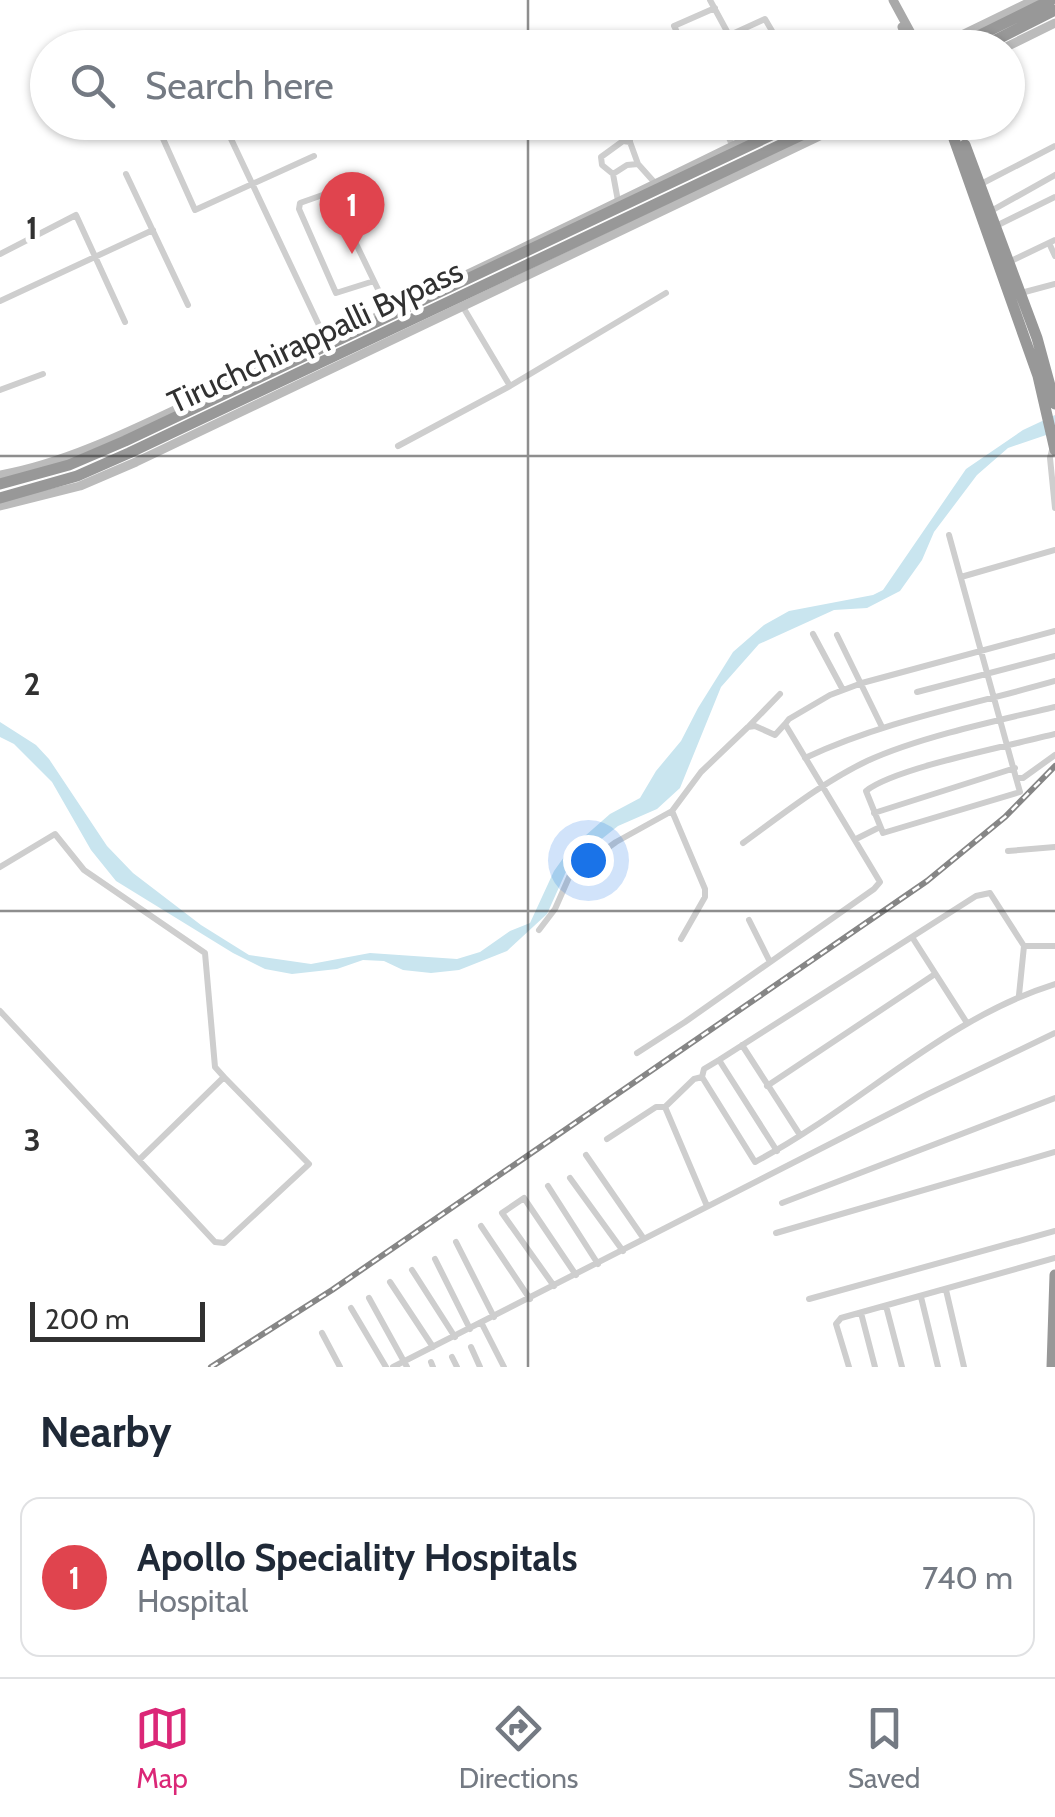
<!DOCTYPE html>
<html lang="en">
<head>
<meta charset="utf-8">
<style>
  body { margin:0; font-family:Cabin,sans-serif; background:#f6f6f7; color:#1f2937 }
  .scale { position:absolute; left:30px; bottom:25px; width:175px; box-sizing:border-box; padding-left:10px; border:5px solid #313131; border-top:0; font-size:28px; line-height:35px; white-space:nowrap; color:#313131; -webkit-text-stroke:8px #fff; paint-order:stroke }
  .you { position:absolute; left:588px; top:860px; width:35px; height:35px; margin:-25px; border:8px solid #fff; border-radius:50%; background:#1a73e8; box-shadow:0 0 0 15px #1a73e833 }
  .badge { display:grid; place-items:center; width:65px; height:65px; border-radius:50%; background:#db2777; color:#fff; font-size:32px; font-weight:700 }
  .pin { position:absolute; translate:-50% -82px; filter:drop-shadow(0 2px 5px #0008) }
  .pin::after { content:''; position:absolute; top:52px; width:35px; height:30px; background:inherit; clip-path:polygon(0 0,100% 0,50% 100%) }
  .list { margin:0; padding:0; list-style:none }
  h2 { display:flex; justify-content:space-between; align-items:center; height:130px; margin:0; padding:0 40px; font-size:42px }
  h2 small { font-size:32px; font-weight:400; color:#747a83 }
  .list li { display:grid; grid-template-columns:65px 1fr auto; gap:30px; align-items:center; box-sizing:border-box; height:160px; margin:0 20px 20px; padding:0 20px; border:2px solid #e0e1e3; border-radius:20px }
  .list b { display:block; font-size:38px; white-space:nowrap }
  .list p { margin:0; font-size:32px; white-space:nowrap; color:#747a83 }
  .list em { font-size:32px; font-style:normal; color:#747a83 }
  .icon { flex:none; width:55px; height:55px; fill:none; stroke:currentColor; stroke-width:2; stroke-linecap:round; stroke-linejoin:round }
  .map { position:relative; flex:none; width:1055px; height:1367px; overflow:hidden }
  .search { position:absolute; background:#fff; box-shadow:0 2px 8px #0004; left:30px; right:30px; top:30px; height:110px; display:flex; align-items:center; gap:25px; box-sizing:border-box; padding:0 35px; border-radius:55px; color:#747a83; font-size:38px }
  .sheet { height:310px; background:#fff }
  nav { display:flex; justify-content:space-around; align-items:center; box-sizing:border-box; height:140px; border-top:2px solid #e0e1e3; background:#fff; font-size:28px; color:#747a83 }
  nav a { display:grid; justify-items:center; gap:5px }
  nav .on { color:#db2777 }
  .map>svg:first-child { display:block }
  .water { fill:#c9e5ef }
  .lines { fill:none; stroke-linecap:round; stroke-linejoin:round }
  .street { stroke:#cecece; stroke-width:6 }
  .secondary { stroke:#bbb; stroke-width:9 }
  .primary { stroke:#a9a9a9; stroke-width:9 }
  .highway { stroke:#989898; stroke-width:11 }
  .rail-casing { stroke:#868686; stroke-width:6 }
  .rail { stroke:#fff; stroke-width:2.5; stroke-dasharray:8; stroke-linecap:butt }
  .grid { fill:none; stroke:#313131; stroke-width:2.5; stroke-opacity:0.55 }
  .labels { text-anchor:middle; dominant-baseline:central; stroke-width:10; stroke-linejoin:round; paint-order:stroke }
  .street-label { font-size:32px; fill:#313131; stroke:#fff }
  .grid-label { font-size:32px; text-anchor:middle; font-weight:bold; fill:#313131; stroke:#fff; stroke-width:10; stroke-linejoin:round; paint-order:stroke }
</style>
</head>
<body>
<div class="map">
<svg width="1055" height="1367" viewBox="0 0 1055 1367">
  <rect width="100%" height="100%" fill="#fff"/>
  <path class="water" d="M1055 415V432L1008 448 977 475 934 532 922 560 900 591 867 608 834 610 759 644 721 687 680 788 657 809 618 826 569 865 547 914 507 951 459 970 431 973 403 970 384 961 363 960 337 969 292 974 265 969 233 953 116 881 91 850 52 782 14 744 0 737V722L36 745 49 759 107 846 133 873 201 925 249 955 311 964 370 953 457 959 480 952 510 931 530 923 554 871 569 850 610 814 640 798 656 771 681 741 698 708 733 652 764 625 789 611 873 595 883 590 966 469 1023 430Z"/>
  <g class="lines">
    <path class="street" d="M710 0 736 48
      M730 35 765 19 782 48
      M685 48 674 26 715 8
      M183 122 160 132 195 210 314 156
      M223 122 326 340
      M722 122 733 147
      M630 142 638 164
      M126 174 188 305
      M613 174 602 165 601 157 623 141 630 142 629 122
      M981 184 1055 146
      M618 201 613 174 627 165 638 164 655 183
      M991 211 1055 175
      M996 226 1055 197
      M1049 243 1055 256
      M0 254 76 215 125 322
      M1009 262 1055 240
      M374 281 331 192 300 203 299 209 336 293 374 281 388 310
      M1021 293 1055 284
      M0 301 153 230
      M463 307 510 386
      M0 390 43 374
      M398 446 510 386 666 293
      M1052 450 1050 458 1055 508
      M949 535 1016 778H1023L1055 755
      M961 577 1055 550
      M813 634 843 690
      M837 635 882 727
      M917 692 1055 656
      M749 726 780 694
      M805 758C884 721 971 705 1055 681
      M1016 778 1020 792 883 833 866 791C894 768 1013 745 1055 734
      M672 811 705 889V897L681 939
      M874 813 1015 768
      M856 839 880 827
      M743 843C783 814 823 782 867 761 919 737 999 720 1055 707
      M1008 851 1055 847
      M0 867 55 834 84 870 205 953 215 1067 224 1077
      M749 920 770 962
      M539 930 555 909 570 875 616 842 672 811 701 772 748 727 755 726 775 735 785 724
      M912 937 967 1023
      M1024 946H1055
      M1019 995 1024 946 990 893 976 896 719 1060 704 1069 702 1077 755 1162C858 1108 943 1019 1055 984
      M0 1011 215 1242 224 1243 309 1164 224 1077 139 1160
      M742 1045 800 1135
      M637 1053 685 1022 874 889 880 882 785 724 789 719 830 695 862 683 1055 631
      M719 1060 777 1151
      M767 1086 935 974
      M665 1107 694 1079 702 1077
      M607 1139 656 1107H665L707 1206
      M586 1155 644 1239
      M570 1178 623 1251
      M548 1186 598 1264
      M782 1203 1055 1098
      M481 1226 530 1299
      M776 1233 1055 1152
      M456 1242 494 1317
      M435 1259 470 1329
      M412 1270 455 1337
      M390 1282 433 1347
      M554 1286 502 1213 524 1198 576 1275
      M946 1290 964 1367
      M921 1297 938 1367
      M369 1298 407 1367
      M809 1299 1055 1231
      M886 1306 902 1367
      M351 1308 386 1367
      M861 1313 875 1367
      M482 1324 504 1367
      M322 1333 340 1367
      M471 1347 480 1367
      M452 1357 457 1367
      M431 1362 433 1367
      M393 1367 928 1094 1055 1033
      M849 1367 836 1324 841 1318 1055 1258"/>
    <path class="secondary" d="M935 48 1034 0
      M1004 48 1055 23
      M0 475C78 462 167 412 239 380 422 298 603 210 782 122
      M0 506 80 486 136 462 849 122"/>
    <path class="primary" d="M893 0 919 48
      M902 27 911 48
      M915 37 929 42 950 40"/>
    <path class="highway" d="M954 48 1051 0
      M980 48 1055 10
      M948 122 1038 376 1055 450
      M965 145 1037 338 1055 404
      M0 484 69 465 125 441 799 122
      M0 498 77 476 129 453 829 122
      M1052 1367 1055 1275"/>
    <defs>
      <path id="rail" d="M211 1367 332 1290 927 881 1005 817 1055 766"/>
    </defs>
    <use href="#rail" class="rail-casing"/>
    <use href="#rail" class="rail"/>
  </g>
  <path class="grid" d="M528 0V48M528 122V1367M0 456H1055M0 911H1055"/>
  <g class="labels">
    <g class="street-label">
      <text transform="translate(315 336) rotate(-25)">Tiruchchirappalli Bypass</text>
    </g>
  </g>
  <g class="grid-label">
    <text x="32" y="239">1</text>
    <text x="32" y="695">2</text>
    <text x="32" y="1151">3</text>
  </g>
</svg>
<div class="scale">200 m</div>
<div class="you"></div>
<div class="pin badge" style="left:352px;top:254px;background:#e0444e">1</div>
<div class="search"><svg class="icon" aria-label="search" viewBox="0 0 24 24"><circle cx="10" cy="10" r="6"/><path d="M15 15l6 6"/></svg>Search here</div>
</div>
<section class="sheet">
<h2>Nearby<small></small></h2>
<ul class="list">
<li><span class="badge" style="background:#e0444e">1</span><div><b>Apollo Speciality Hospitals</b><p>Hospital</p></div><em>740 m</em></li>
</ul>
</section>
<nav>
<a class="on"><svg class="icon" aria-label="map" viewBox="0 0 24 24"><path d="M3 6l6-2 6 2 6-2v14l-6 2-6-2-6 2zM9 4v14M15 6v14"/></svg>Map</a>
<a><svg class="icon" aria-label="directions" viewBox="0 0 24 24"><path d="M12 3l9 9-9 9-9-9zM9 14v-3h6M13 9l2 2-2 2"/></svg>Directions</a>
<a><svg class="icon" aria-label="saved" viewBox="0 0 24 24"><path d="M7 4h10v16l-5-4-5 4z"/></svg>Saved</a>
</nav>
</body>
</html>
